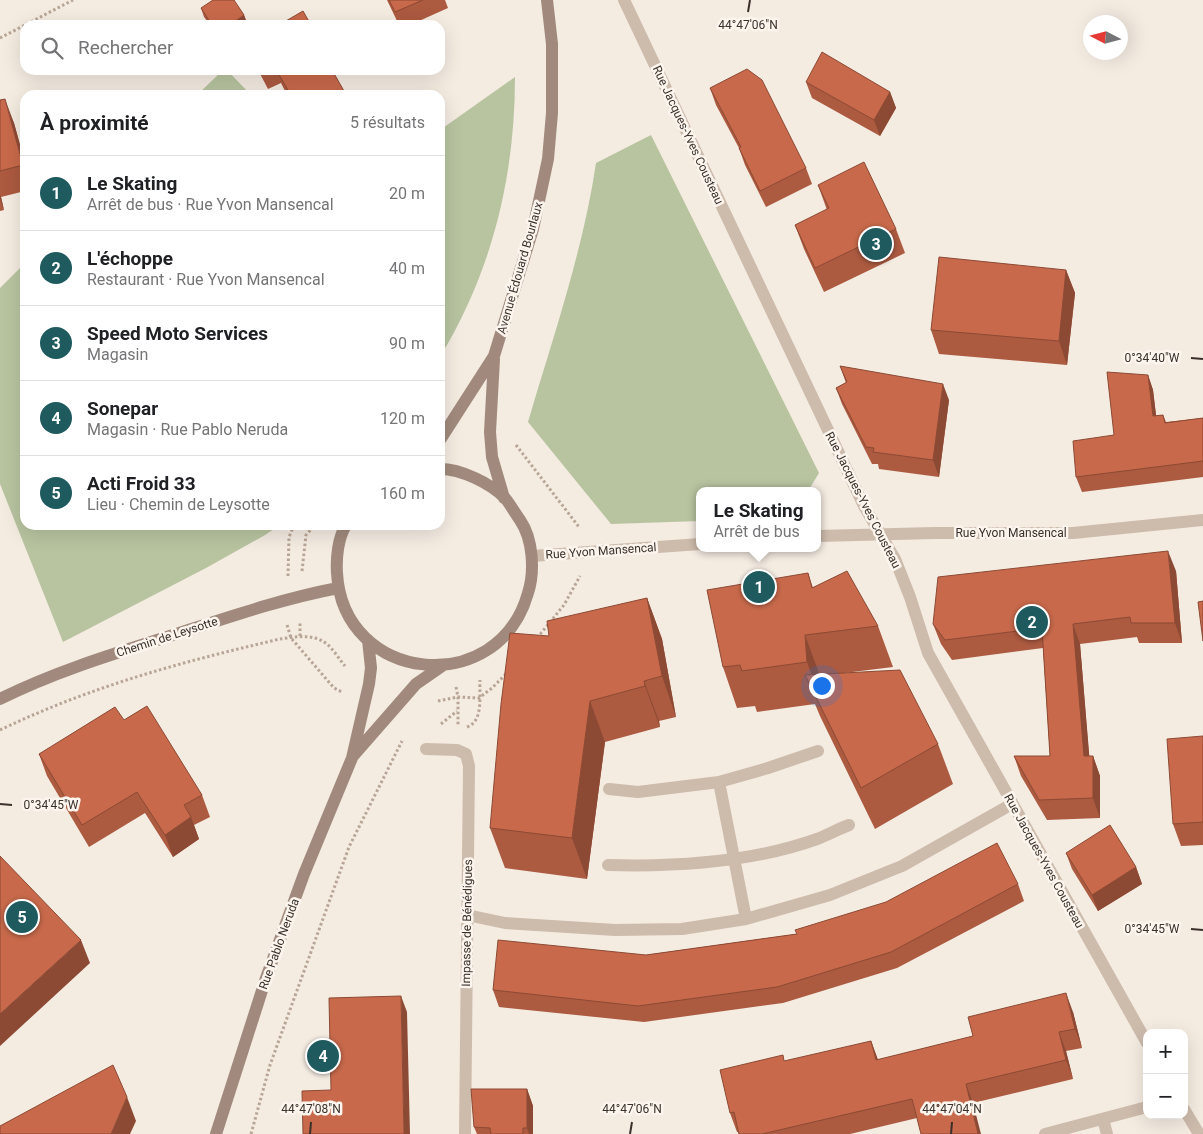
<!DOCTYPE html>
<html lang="fr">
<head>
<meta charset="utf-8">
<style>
  body { margin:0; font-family:Roboto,sans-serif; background:#f6f6f6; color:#202124 }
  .controls { position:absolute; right:15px; bottom:15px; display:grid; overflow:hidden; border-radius:10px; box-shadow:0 5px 20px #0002 }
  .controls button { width:45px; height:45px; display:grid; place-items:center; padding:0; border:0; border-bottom:1px solid #e0e0e0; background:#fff; color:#202124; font:25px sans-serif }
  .compass { position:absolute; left:1083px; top:15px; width:45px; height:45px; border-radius:50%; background:#fff; box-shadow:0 5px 20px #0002; rotate:276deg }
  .you { position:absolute; left:821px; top:685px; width:18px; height:18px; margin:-12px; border:4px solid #fff; border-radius:50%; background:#1a73e8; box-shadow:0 0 0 8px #1a73e833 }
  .badge { display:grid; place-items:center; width:32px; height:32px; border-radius:50%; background:#1f5a5e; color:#fff; font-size:16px; font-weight:700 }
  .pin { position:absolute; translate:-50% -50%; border:2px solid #fff; box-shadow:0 1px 5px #0006 }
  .popup { position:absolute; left:696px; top:487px; width:125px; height:65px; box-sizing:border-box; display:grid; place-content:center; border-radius:10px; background:#fff; filter:drop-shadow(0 1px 4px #0005); font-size:16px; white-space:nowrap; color:#757577 }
  .popup b { font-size:19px; color:#202124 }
  .popup::after { content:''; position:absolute; left:50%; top:100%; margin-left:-10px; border:10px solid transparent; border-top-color:#fff }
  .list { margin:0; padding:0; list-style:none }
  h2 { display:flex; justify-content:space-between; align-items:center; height:65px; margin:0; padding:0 20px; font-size:21px }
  h2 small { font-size:16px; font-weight:400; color:#757577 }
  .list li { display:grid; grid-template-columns:32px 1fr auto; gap:15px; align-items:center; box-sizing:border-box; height:75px; padding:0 20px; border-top:1px solid #e0e0e0 }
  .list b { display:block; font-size:19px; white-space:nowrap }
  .list p { margin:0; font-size:16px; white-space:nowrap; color:#757577 }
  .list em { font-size:16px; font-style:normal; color:#757577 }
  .icon { flex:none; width:28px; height:28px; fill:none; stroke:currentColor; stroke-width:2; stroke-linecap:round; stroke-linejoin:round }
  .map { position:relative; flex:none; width:1203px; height:1134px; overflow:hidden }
  .search { position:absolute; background:#fff; box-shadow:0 5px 20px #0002; left:20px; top:20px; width:425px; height:55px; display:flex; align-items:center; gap:12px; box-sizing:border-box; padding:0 18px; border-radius:15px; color:#757577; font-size:19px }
  .panel { position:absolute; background:#fff; box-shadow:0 5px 20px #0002; left:20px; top:90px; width:425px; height:440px; border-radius:15px }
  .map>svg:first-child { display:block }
  .green { fill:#b8c4a0 }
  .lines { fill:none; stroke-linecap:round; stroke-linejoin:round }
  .path { stroke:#b9a596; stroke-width:3; stroke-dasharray:2.5 2.5; stroke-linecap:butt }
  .lane { stroke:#cdbbac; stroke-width:12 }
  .street { stroke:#cdbbac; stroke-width:12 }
  .secondary { stroke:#a18a7d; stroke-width:12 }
  .wall { fill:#ac5a40 }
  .shaded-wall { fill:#8c4a34 }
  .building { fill:#c8694b; stroke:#8c4a34 }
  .ticks { fill:none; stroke:#3b302b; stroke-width:2 }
  .labels { text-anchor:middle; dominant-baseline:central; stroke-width:5; stroke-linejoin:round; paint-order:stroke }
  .street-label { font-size:12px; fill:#3b302b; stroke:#fbf5ee }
  .ticks-label { font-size:12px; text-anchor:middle; fill:#3b302b; stroke:#fbf5ee; stroke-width:5; stroke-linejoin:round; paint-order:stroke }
</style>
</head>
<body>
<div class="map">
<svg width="1203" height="1134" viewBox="0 0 1203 1134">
  <rect width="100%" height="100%" fill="#f4ebe1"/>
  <path class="green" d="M223 70H227L251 95H197Z
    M515 77C515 177 492 271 440 357V130Z
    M651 135 819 473 808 491H700V521L611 524 528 422C553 337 583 251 596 163Z
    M25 263V525H280L265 535 206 568 63 642 0 484V288Z"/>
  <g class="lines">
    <path class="path" d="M0 38 73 0
      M516 445 579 527
      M302 571 306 535 315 525
      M288 576 289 537 294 525
      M287 625 291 638 334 688 342 692
      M300 636V622
      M537 638 564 605 580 576
      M456 687 458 697V726
      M438 701 458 697 479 698 492 688 507 673
      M441 724 457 711
      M467 727C484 721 479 695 480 680
      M0 730C92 686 181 662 280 639 295 637 313 633 327 644 334 650 339 659 345 666
      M251 1134 270 1065 349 847 402 741"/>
    <path class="lane" d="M719 782 768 768 818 751
      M609 789 638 792 719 782 746 919
      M608 865C676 867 753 862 817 839 828 835 838 829 849 825
      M467 915 505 923 615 930 682 929 746 919 830 895 902 866 1012 804"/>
    <path class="street" d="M624 0 864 506 895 559 910 597 928 653 1147 1043
      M818 536 934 533H1073L1203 520
      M532 556 700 544
      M426 749 457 750 466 754 469 766 465 1134
      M1184 1109 1199 1134
      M1103 1119 1107 1134
      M1045 1134 1147 1107"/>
    <path class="secondary" d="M494 359 490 432 492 457 504 498
      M440 440 494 356 533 229 548 159 552 113V44L547 0
      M346 525C338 538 336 558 337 573 343 683 498 700 528 593 535 571 533 539 520 520 515 513 510 504 505 498 490 483 461 469 440 469
      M0 699C54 672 113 654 170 636 226 618 281 599 338 588
      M353 756 416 684 442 666
      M216 1134 266 978 304 874 352 758 369 684 371 668 368 640"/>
  </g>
  <path class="wall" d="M387 0H445L448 8 410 25H399Z
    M201 8 244 15 247 23 245 25H210L204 17Z
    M258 70H332L345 95H287L281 83 268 89Z
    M806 82 890 92 896 108 880 136 812 98Z
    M710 88 806 168 812 184 766 207 745 165 739 148 716 105Z
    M0 100 14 123 25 163V191L1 197 4 210 0 211Z
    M818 185 896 229 905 253 824 292 804 249 795 225 827 210Z
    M1066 270 1075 293 1067 365 939 354 931 330Z
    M840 366 949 400 939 477 879 469 878 464H872L842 404 836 388 846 383Z
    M1148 375 1153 390 1156 416 1163 415 1166 422 1203 418V477L1082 492 1076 477 1114 435Z
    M1176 571 1182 643H1139L1137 637 1080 644 1089 756H1093L1100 776V818L1047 820 1021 776 1014 756H1050L1043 648 952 660 941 644 933 624Z
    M808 573 813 588 878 626 893 667 844 673 938 744 953 784 875 829 820 716 815 704 757 712 755 706 737 708 723 667Z
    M647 598 662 639 676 717 659 721 660 727 605 742 587 879 505 868 490 828 549 636Z
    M124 720 202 795 210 817 194 825 199 839 173 857 145 813 89 847 47 776 39 754Z
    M1203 736V845L1181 846 1173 824Z
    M1066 853 1136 867 1142 884 1098 911 1072 869Z
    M1018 884 1024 901 897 968 783 1003 644 1022 499 1007 493 990 646 955 797 934Z
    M1073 1012 1082 1048 1066 1051 1073 1079 973 1103 917 1118 850 1134H739L738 1132H737L730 1113 871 1041 878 1060Z
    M527 1089 533 1106V1134H477L474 1127Z"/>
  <path class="shaded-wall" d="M244 15 247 23 245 25H230Z
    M890 92 896 108 880 136 874 120Z
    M5 99 14 123 25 163V169Z
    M0 195 1 197 4 210 0 199Z
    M1066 270 1075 293 1067 365 1059 341Z
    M1148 375 1153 390 1158 431 1153 416Z
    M943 384 949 400 939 477 933 460Z
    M1168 551 1176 571 1182 643 1175 623Z
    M647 598 662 639 676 717 662 676Z
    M1073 624 1080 644 1091 776 1084 756Z
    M805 635 820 676 822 703 807 662Z
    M644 681 659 721 660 727 645 686Z
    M590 701 605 742 587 879 572 838Z
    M1093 756 1100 776V818L1093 798Z
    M191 817 199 839 173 857 165 835Z
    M1136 867 1142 884 1098 911 1092 895Z
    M81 940 90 963 0 1046V1014Z
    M1066 993 1073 1012 1082 1048 1075 1029Z
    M401 996 407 1012 410 1134H404Z
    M1059 1032 1066 1051 1073 1079 1066 1060Z
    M871 1041 878 1060H876Z
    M966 1084 973 1103 981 1134H978Z
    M527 1089 533 1106V1134H529L527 1128Z
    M127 1097 136 1121 130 1134H111Z"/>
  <path class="building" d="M213 0H234L244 15 230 25H212L201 8Z
    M389 0H423L395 12Z
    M303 11 311 25H279Z
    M822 52 890 92 874 120 806 82Z
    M747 69 762 80 806 168 760 191 739 148 741 147 710 88Z
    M261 70H268L262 73Z
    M276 70H332L344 91 336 95H291Z
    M5 99 23 165 0 171V100Z
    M864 162 896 229 815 268 795 225 829 208 818 185Z
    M939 257 1066 270 1059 341 931 330Z
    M840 366 943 384 933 460 873 452 874 448 866 447 836 388 847 382Z
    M1107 372 1148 375 1153 416 1163 415 1165 423 1203 418V461L1076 477 1073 441 1114 435Z
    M1168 551 1175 623H1131L1130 617 1073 624 1084 756H1093V798L1039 800 1014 756H1050L1042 628 945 640 933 624 938 577Z
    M847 571 878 626 805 635 807 662 742 671 740 665 723 667 707 590 808 573 812 588Z
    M647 598 662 676 644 681 645 686 590 701 572 838 490 828 501 704 510 633 549 636 547 621Z
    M1203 601V641L1198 602Z
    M900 670 938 744 861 788 805 675Z
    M147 706 202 795 184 805 191 817 165 835 137 792 82 825 39 754 115 707 124 720Z
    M1203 736V822L1173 824 1167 739Z
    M1110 825 1136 867 1092 895 1066 853Z
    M997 843 1018 884 891 952 777 987 638 1006 493 990 498 940 646 955 797 934 795 930 886 902Z
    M0 856 81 940 0 1014Z
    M1066 993 1075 1029 1059 1032 1066 1060 966 1084 978 1134H921L912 1099 762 1134H739L734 1112 730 1113 720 1070 783 1055 784 1061 871 1041 876 1060 973 1036 968 1017Z
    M401 996 404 1134H303L302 1091 331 1090 329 998Z
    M113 1065 127 1097 111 1134H0V1126Z
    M471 1089H527V1128H523V1134H491L490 1128 474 1127Z"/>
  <path class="ticks" d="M748 12 750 0M1191 358 1203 359M0 804 12 805M1191 929 1203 930M310 1134 311 1122M630 1134 632 1122M951 1134 952 1122"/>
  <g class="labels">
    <g class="street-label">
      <text transform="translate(688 135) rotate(65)">Rue Jacques-Yves Cousteau</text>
      <text transform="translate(520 268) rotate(-74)">Avenue Édouard Bourlaux</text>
      <text transform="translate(863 500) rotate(63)">Rue Jacques-Yves Cousteau</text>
      <text x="1011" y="533">Rue Yvon Mansencal</text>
      <text transform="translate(601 551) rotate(-4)">Rue Yvon Mansencal</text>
      <text transform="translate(167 637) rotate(-18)">Chemin de Leysotte</text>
      <text transform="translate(1044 861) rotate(61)">Rue Jacques-Yves Cousteau</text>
      <text transform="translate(467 923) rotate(-89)">Impasse de Bénédigues</text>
      <text transform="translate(279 944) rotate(-70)">Rue Pablo Neruda</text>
    </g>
  </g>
  <g class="ticks-label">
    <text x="748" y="29">44°47'06"N</text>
    <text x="1152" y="362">0°34'40"W</text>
    <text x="51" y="809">0°34'45"W</text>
    <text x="1152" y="933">0°34'45"W</text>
    <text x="311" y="1113">44°47'08"N</text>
    <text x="632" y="1113">44°47'06"N</text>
    <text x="952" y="1113">44°47'04"N</text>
  </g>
</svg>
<div class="controls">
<button>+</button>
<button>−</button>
</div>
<svg class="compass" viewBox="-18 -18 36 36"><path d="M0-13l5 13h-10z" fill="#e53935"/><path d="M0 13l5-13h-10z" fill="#757577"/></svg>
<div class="you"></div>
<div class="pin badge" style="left:759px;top:587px">1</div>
<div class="popup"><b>Le Skating</b>Arrêt de bus</div>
<div class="pin badge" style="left:1032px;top:622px">2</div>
<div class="pin badge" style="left:876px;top:244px">3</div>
<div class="pin badge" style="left:323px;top:1056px">4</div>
<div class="pin badge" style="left:22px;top:917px">5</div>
<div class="search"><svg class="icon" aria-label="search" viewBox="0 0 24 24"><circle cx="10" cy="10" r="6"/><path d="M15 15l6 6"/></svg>Rechercher</div>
<section class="panel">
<h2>À proximité<small>5 résultats</small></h2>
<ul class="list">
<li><span class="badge">1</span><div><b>Le Skating</b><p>Arrêt de bus · Rue Yvon Mansencal</p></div><em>20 m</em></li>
<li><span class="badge">2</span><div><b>L'échoppe</b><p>Restaurant · Rue Yvon Mansencal</p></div><em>40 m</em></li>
<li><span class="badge">3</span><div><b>Speed Moto Services</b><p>Magasin</p></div><em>90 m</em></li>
<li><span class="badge">4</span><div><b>Sonepar</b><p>Magasin · Rue Pablo Neruda</p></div><em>120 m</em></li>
<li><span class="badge">5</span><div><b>Acti Froid 33</b><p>Lieu · Chemin de Leysotte</p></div><em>160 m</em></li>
</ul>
</section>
</div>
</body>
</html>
